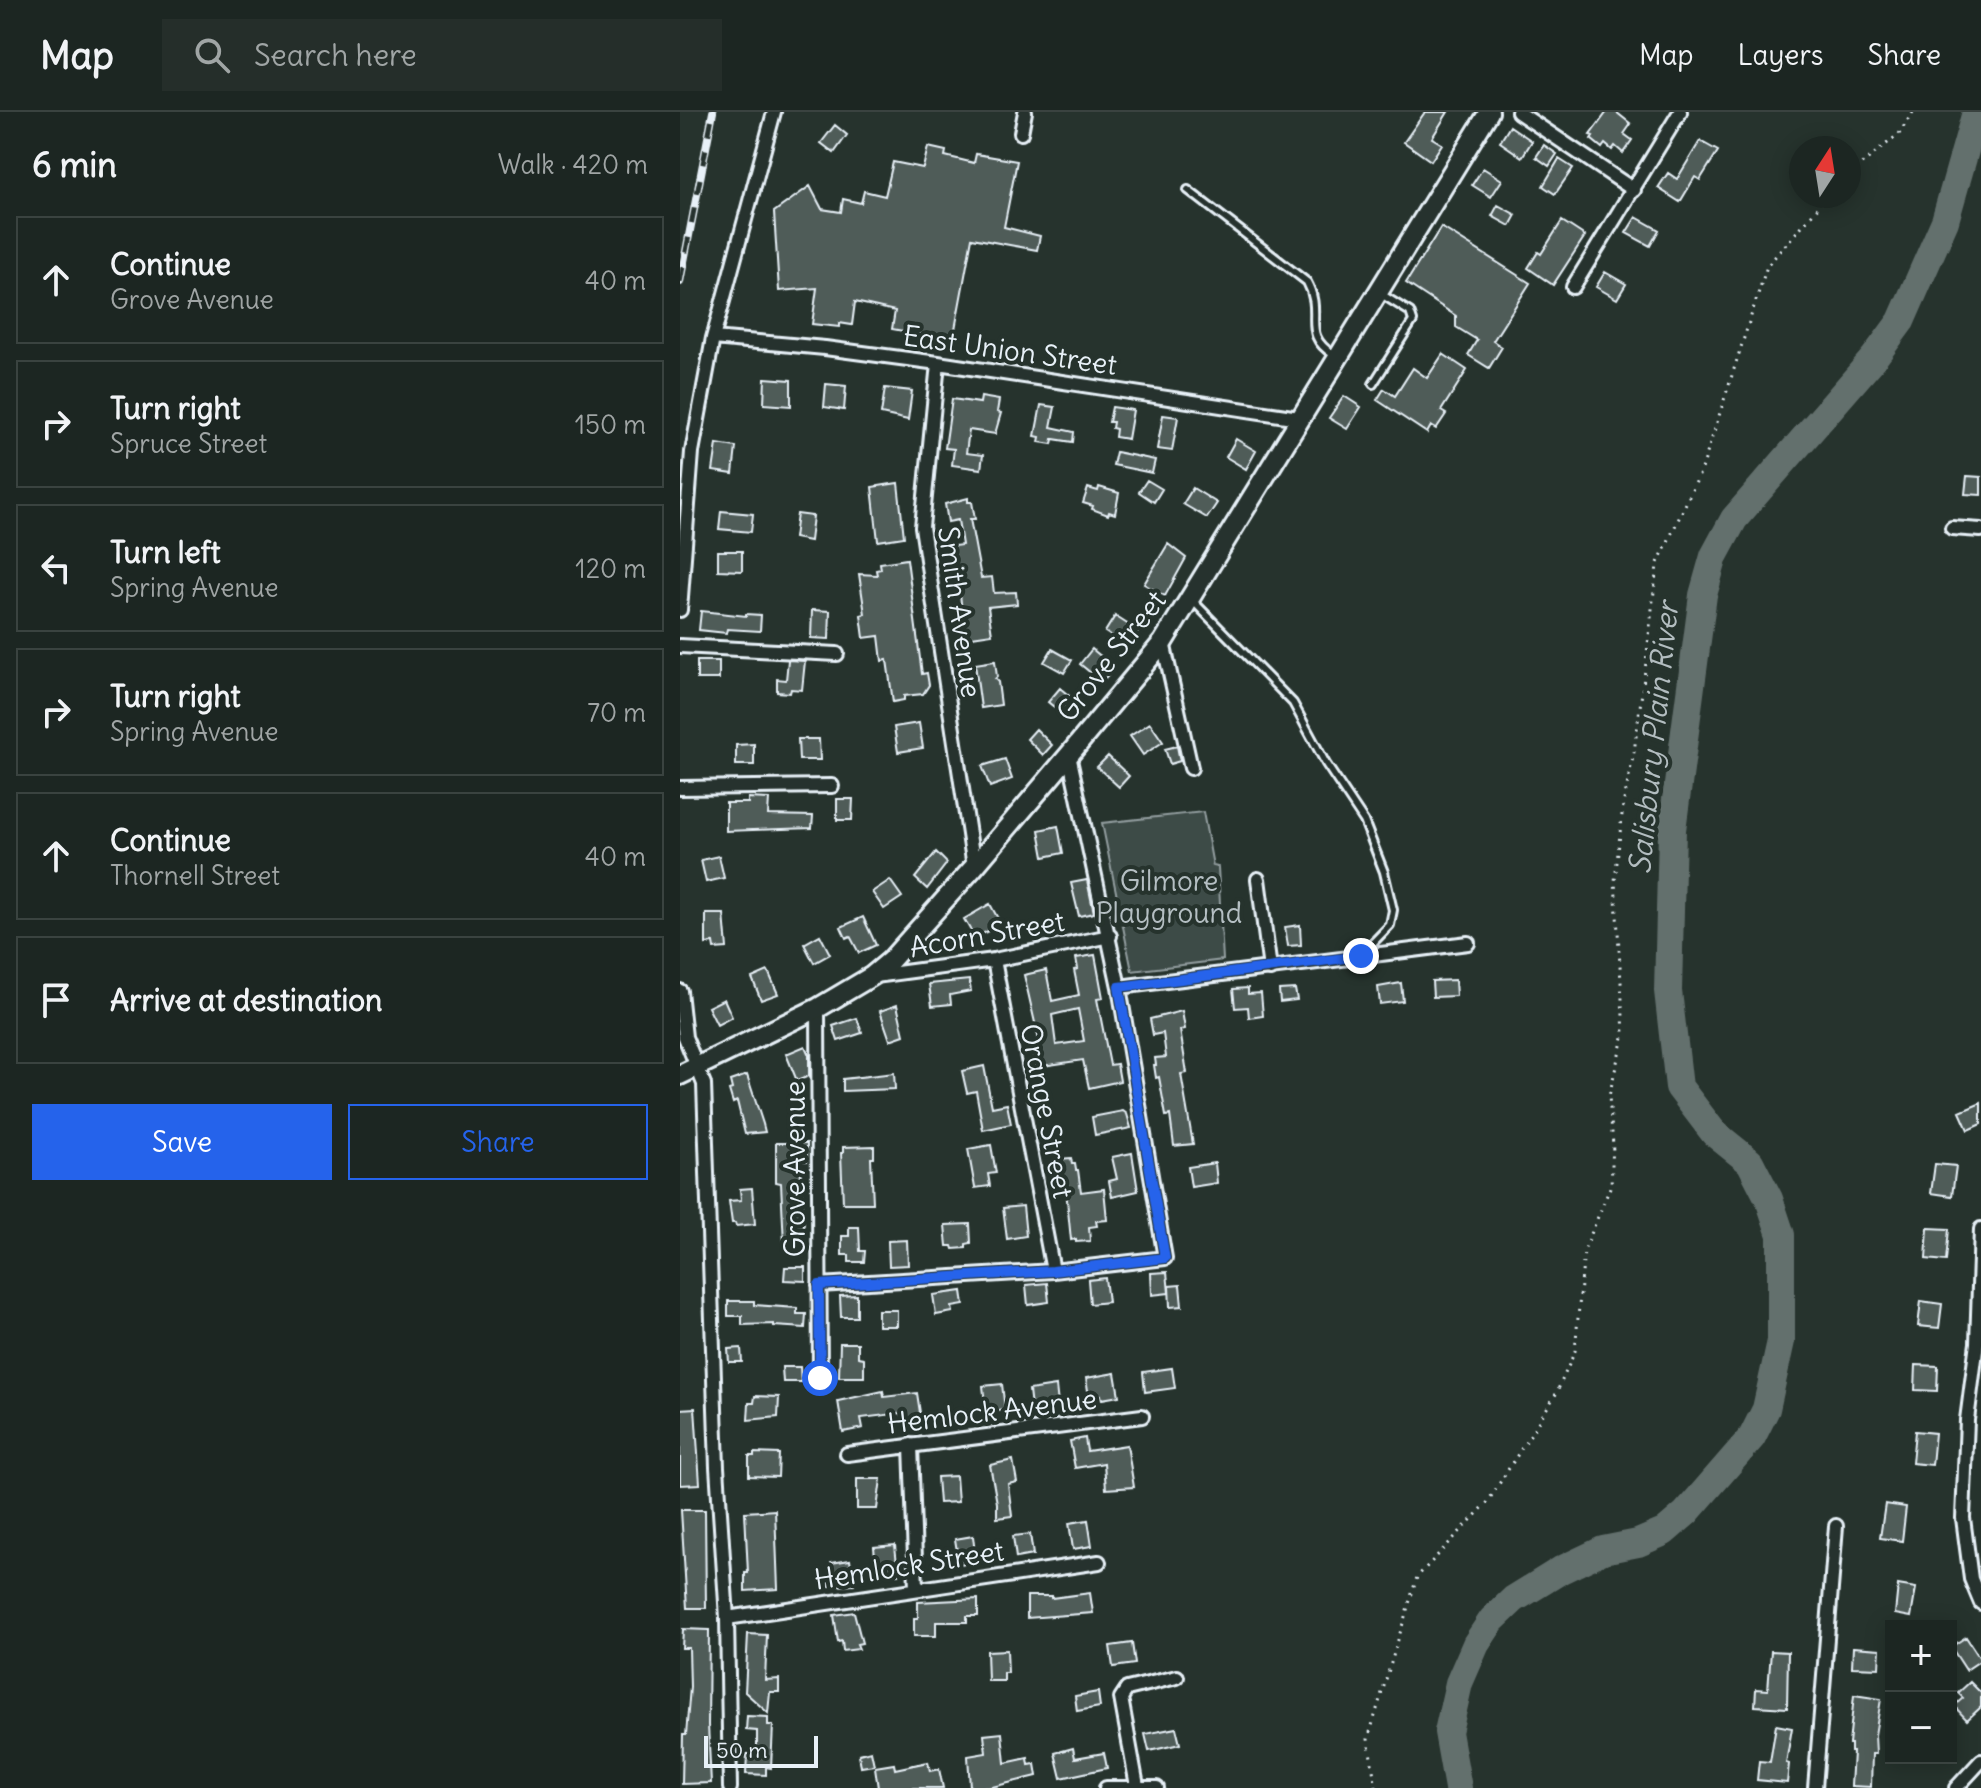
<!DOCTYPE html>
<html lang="en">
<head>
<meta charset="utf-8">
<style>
  body { margin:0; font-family:Delius,sans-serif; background:#252e2a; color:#f1f3f6 }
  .controls { position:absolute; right:24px; bottom:24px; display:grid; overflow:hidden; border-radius:0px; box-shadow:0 4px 20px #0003 }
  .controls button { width:72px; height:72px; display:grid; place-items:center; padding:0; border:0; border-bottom:2px solid #3a4340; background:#1c2622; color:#f1f3f6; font:40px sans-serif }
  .compass { position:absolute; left:1109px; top:24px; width:72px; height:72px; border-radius:50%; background:#1c2622; box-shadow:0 4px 20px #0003; rotate:12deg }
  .scale { position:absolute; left:24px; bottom:20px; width:114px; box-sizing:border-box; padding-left:8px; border:4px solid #e8f1f8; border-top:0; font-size:22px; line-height:28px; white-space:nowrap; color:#e8f1f8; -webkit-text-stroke:6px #26332d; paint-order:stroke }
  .stop { position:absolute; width:24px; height:24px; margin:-18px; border:6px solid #2563eb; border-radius:50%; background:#fff }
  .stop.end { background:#2563eb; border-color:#fff; box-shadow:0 2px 8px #0008 }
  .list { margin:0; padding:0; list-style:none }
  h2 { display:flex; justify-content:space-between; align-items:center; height:104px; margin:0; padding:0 32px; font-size:34px }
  h2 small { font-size:26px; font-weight:400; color:#a0a5a5 }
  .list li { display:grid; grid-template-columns:52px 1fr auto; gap:24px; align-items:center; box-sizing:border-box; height:128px; margin:0 16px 16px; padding:0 16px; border:2px solid #3a4340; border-radius:0px }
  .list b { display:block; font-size:30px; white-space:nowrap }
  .list p { margin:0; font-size:26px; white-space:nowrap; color:#a0a5a5 }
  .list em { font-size:26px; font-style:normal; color:#a0a5a5 }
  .actions { display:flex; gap:16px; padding:24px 32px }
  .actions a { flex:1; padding:18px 0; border:2px solid #2563eb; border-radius:0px; text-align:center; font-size:28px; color:#2563eb }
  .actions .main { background:#2563eb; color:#fff }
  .icon { flex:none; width:44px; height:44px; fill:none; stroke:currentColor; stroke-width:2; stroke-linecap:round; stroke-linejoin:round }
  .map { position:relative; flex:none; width:1301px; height:1676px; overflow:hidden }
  header { display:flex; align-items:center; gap:48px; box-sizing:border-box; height:112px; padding:0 40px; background:#1c2622; border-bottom:2px solid #3a4340 }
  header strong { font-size:38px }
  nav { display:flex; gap:44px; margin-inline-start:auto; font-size:28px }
  .search { width:560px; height:72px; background:#252e2a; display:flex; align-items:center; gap:20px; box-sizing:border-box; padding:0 28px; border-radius:0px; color:#a0a5a5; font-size:30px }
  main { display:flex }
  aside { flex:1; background:#1c2622 }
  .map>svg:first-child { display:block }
  .green { fill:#3e4b47; stroke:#939ea0; stroke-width:2 }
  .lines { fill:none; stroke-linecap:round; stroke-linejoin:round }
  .river { stroke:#636f6d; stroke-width:28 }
  .building { fill:#505c59; stroke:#e8f1f8; stroke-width:2; fill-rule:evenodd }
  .service-casing { stroke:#e8f1f8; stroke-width:12 }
  .minor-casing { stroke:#e8f1f8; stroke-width:18 }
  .secondary-casing { stroke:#e8f1f8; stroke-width:24 }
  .path { stroke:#e8f1f8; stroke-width:3; stroke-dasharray:2 6; stroke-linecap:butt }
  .service { stroke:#26332d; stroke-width:6 }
  .minor { stroke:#26332d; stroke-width:12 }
  .secondary { stroke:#26332d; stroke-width:18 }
  .rail-casing { stroke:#e8f1f8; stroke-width:8 }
  .rail { stroke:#26332d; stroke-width:5; stroke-dasharray:15; stroke-linecap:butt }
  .route { stroke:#2563eb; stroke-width:10 }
  .labels { text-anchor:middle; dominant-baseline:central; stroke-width:8; stroke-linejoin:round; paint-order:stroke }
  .street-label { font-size:28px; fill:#e8f1f8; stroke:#26332d }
  .park-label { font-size:28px; fill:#b5bfc3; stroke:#26332d }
  .water-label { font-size:30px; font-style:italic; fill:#b3bdc0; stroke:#26332d }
</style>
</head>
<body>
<header>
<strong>Map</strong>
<div class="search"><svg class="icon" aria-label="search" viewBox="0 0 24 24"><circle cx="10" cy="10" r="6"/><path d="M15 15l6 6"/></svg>Search here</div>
<nav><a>Map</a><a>Layers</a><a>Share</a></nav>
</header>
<main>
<aside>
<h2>6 min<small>Walk · 420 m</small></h2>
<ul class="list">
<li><svg class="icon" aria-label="ahead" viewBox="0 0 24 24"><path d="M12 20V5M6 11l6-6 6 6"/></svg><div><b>Continue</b><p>Grove Avenue</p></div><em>40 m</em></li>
<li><svg class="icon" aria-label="right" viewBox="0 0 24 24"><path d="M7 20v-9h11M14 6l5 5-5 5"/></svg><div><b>Turn right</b><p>Spruce Street</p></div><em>150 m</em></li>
<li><svg class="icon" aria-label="left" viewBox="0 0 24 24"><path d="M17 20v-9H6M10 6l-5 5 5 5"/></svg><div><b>Turn left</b><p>Spring Avenue</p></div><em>120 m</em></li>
<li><svg class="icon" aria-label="right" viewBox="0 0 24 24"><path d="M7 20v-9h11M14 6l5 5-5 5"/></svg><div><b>Turn right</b><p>Spring Avenue</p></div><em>70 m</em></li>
<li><svg class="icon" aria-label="ahead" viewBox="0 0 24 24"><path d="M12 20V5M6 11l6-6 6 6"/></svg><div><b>Continue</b><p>Thornell Street</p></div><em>40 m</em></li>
<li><svg class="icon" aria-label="arrive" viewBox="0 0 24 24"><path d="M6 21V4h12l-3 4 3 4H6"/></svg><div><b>Arrive at destination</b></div></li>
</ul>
<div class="actions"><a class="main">Save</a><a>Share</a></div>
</aside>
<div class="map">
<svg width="1301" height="1676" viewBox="0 0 1301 1676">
  <rect width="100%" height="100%" fill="#26332d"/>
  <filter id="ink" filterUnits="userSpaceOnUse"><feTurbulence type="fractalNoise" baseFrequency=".0125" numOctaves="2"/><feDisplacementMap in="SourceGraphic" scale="16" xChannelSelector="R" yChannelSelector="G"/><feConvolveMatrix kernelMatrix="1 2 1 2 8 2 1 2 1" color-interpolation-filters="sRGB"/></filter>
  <g filter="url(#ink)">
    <path class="green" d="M523 700 533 754 538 755 543 848 452 859 422 711Z"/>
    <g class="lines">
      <path class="river" d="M778 1676 768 1620 779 1571 796 1532 812 1508 834 1487 881 1458 923 1438 958 1431 984 1420 1006 1401 1072 1325 1086 1297 1101 1229V1123L1089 1087 1070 1050 1034 1021 999 975 988 879 992 718 1023 483 1034 444 1054 407 1193 247 1221 209 1265 109 1296 0"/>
    </g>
    <path class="building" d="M745 0H768L752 26 762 32 751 49 724 30Z
      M927 0H936L951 12 944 22 952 28 943 41 935 34 932 38 925 32 922 36 911 27 913 24 910 23Z
      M155 13 167 23 154 41 141 31Z
      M830 14 852 29 842 45 820 30Z
      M1020 29 1038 39 1020 68 1015 65 1000 90 978 76 988 61 997 67Z
      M864 33 877 42 869 54 856 45Z
      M248 35 266 39 265 44 294 51 296 42 337 49 324 115 360 124 357 138 292 126 273 228 212 217 215 199 175 190 172 213 159 211V215L132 212 137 176 99 179 94 100 130 74 142 97 161 100 163 87 181 91 184 79 205 84 213 50 243 56Z
      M879 47 893 56 875 82 863 74Z
      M803 56 822 68 811 85 792 73Z
      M818 93 836 103 830 114 812 104Z
      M956 105 979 118 970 134 946 121Z
      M882 109 905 124 873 173 848 156 858 140 861 142Z
      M761 115 850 171 813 229 822 235 809 256 788 243 797 228 776 215V204L726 171Z
      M925 160 946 172 937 187 916 175Z
      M763 242 787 258 761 299 766 302 756 317 751 314 747 321 697 288 704 277 715 284 733 256 747 266Z
      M85 266 111 268V294L84 292Z
      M146 272 166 274 164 298 144 295Z
      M205 276 232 279 228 308 201 302Z
      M664 284 681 295 667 317 649 306Z
      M301 285 319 288 317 300 321 301 315 322 289 318 286 341 303 343 301 357 272 353 274 337 265 336 272 287 300 291Z
      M361 293 375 295 371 315 394 320 393 330 373 327 372 332 359 330 360 325 355 324Z
      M432 295 453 298 448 327 435 325 436 317 432 316 433 310H429Z
      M483 303 498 305 492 339 477 337Z
      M556 327 576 339 566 357 546 345Z
      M37 332 56 335 53 362 33 359Z
      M436 340 475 348 472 361 433 353Z
      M1287 364 1301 365V383L1285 382Z
      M467 368 482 377 474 390 459 380Z
      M218 371 224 425 198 429 192 375Z
      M419 375 439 381 435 402 429 400 428 403 412 397 413 394 403 391 408 376 418 379Z
      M513 376 537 391 527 406 503 392Z
      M288 386V390H292L295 407H290L301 466 312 465 314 481 336 480 337 492 308 495 312 522 285 526 277 456 269 455 266 435 282 433 278 408 268 410 265 392Z
      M41 399 73 402 71 420 39 417Z
      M117 402 133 404 130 429 114 426Z
      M488 432 506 446 485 484 464 472Z
      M38 439H62V459L38 458Z
      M227 447 242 562 247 561 249 573 243 582 224 584V588L213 590 207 548 202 549 199 524 184 526 181 503 185 502 179 462 197 463 196 458 201 457 200 451Z
      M132 498 150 499 149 527 131 526Z
      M21 499 66 504V502L81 503 80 519 47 517 46 521 19 518Z
      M435 504 458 519 448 535 425 520Z
      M372 537 392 548 384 561 364 550Z
      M412 537 434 555 422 570 400 552Z
      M108 548 125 549 122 578 111 577 110 581 97 580V567L106 568Z
      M17 549H39V567H17Z
      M315 549 317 565 315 567 318 570 321 593 301 596 295 552Z
      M380 576 401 594 390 608 368 590Z
      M239 611 243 636 218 640 214 615Z
      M470 611 483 630 463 643 450 624Z
      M356 617 372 633 363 643 347 627Z
      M118 627H139L140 648H119Z
      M74 632V653H56V633Z
      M497 634 500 649 490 652 485 637Z
      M428 644 449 664 439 675 417 655Z
      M325 647 332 667 310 675 302 654Z
      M68 686 89 687 88 703 133 704 132 716 46 719V691H68Z
      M157 687H173L172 708H157Z
      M378 714 383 741 364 745 359 718Z
      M256 740 267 751 247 777 235 766Z
      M39 744 44 766 26 770 21 748Z
      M210 768 222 785 204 797 192 780Z
      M407 768 414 801 399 804 391 771Z
      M310 792 321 812 295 826 284 807Z
      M26 802H44L47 836 34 837 33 831 26 832Z
      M183 805 196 833 179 841 170 824 166 826 161 815Z
      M620 813 621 833 608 834 605 815Z
      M140 823 150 842 134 851 124 832Z
      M415 843 423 886 417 887 430 953 437 952 440 969 409 976 403 948 355 955 352 938 361 937 344 863 366 858 372 889 399 883 394 858 398 857 396 846ZM398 897 404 929 376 933 372 903Z
      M88 859 98 882 81 888 72 866Z
      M289 868 291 879 270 883 271 892 252 894 249 872Z
      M775 868 776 884 753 885 752 869Z
      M721 871 723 889 700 892 698 875Z
      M568 876V882L581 881 583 904 569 906 568 895 555 896 553 877Z
      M615 877 617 888 600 890 599 878Z
      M44 887 52 905 37 913 28 895Z
      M217 893 224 923 210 928 200 899Z
      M502 899 505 917 500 918 507 961 501 962 513 1032 494 1034 490 1003 486 1004 479 965 476 966 474 953H476L475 946 486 945 483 921 473 923 470 907Z
      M177 906 182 921 158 929 153 914Z
      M125 934 129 943V964L117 969 106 942Z
      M304 954 312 995 327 992 331 1012 303 1018 296 979 287 981 282 959Z
      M214 961 215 977 163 979V967Z
      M67 963 83 1012 85 1020 65 1022 57 989 53 991 49 978 52 977 50 969Z
      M1301 991V1012L1288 1018 1280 1000Z
      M443 999 447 1002 451 1016 415 1023 412 1005Z
      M96 1031H127V1049H120L125 1132H104L101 1071 96 1070Z
      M311 1033 316 1061 308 1062 310 1074 295 1076 288 1037Z
      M194 1034V1046H191L193 1091H163L161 1041H163V1035Z
      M452 1041 458 1079 432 1085 429 1069 437 1067 432 1045Z
      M391 1046 392 1052H395L396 1058H398L401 1080 424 1077 427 1108 416 1109 417 1114 409 1115 410 1129 396 1130V1127L391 1128 386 1078H383L379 1047Z
      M535 1051 537 1071 511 1075 508 1055Z
      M1255 1052 1276 1054 1272 1084 1251 1081Z
      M72 1076 75 1112 56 1114 55 1111H52L49 1089 61 1088 60 1077Z
      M343 1094 346 1124 327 1127 323 1096Z
      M290 1112 291 1131 286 1132V1136L273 1137 272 1134H267L265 1113Z
      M169 1115H179L180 1139H185L184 1150H169V1143H162V1124H169Z
      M1248 1116 1269 1117 1266 1149 1246 1147Z
      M227 1128 228 1153 209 1154 208 1129Z
      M105 1155H125V1169L104 1168Z
      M487 1160 489 1181 472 1183 471 1161Z
      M425 1166 428 1190 410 1192 408 1168Z
      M367 1171 369 1190 348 1193 346 1173Z
      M500 1173 502 1194 490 1195 489 1174Z
      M282 1179 284 1193 272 1195 273 1200 256 1203 253 1183Z
      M177 1183V1205H161L160 1184Z
      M48 1189H74V1193L117 1196V1202H126L125 1216 94 1214V1212L62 1213V1204H48Z
      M1241 1189 1262 1192 1259 1216 1238 1214Z
      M198 1198H217V1214H198Z
      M160 1231H178V1245L184 1246V1265H159Z
      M61 1236 62 1250H49L48 1237Z
      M1236 1253 1258 1254 1257 1279 1235 1278Z
      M102 1255H120L121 1270H103Z
      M492 1256 495 1276 465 1280 463 1260Z
      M435 1261 439 1284 422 1287 421 1283 409 1285 406 1266Z
      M322 1272 325 1298 306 1300 303 1274Z
      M376 1274 378 1292 351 1295 349 1278Z
      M203 1279 204 1285 237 1281 241 1307 223 1309 222 1301 181 1306 183 1316 163 1320 158 1289Z
      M75 1284 99 1285 98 1305 68 1308 69 1291H74Z
      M15 1296 20 1372 0 1373V1297Z
      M1235 1319 1255 1321 1252 1353 1232 1351Z
      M405 1326 407 1339 447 1333 454 1375 426 1377 424 1351 395 1356 390 1329Z
      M74 1341 99 1342 98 1365 69 1364V1344H74Z
      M333 1348 337 1370 328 1372 332 1404 317 1406V1391L310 1353Z
      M276 1364 278 1390 259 1391 257 1365Z
      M177 1367H201L197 1397H177Z
      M1205 1392 1226 1395 1222 1429 1200 1426Z
      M1 1398H25L26 1496H7Z
      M95 1398 98 1477 65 1479V1461H68L65 1400Z
      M408 1408 412 1434 393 1437 389 1411Z
      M350 1422 353 1443 336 1446 333 1424Z
      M293 1424 296 1450 279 1452 275 1427Z
      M215 1433 218 1462H201L200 1455H196L194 1435Z
      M170 1448 174 1473 150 1474 151 1451Z
      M1218 1473 1236 1476 1231 1505 1215 1502Z
      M410 1481 413 1501 347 1506V1484H371V1486Z
      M298 1487V1504H287V1510H256V1524H234V1506H238V1490Z
      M174 1500 182 1531 177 1532 179 1537 163 1539 162 1529 158 1530 154 1503Z
      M3 1517 29 1518 28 1613 31 1671 2 1672 3 1623H6L10 1575 9 1536H2Z
      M68 1522 87 1523 85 1568 99 1567V1580H90L88 1601 65 1580Z
      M1286 1525 1301 1548 1286 1558 1271 1535Z
      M452 1531 455 1552 433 1555 430 1534Z
      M1173 1535 1200 1537 1199 1556 1172 1555Z
      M327 1538 328 1561H324V1569H308L307 1539Z
      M1091 1539 1108 1540 1107 1596 1075 1594 1076 1577 1088 1578Z
      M1290 1570 1301 1581V1595L1287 1608 1274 1594 1283 1586 1278 1581Z
      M418 1580 420 1595 397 1599 395 1584Z
      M1174 1583 1201 1587 1195 1623 1196 1642H1192L1191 1675 1171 1674 1173 1640H1171V1632H1169Z
      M67 1604 88 1605V1613H93L91 1656 86 1655V1663L66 1662 67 1642H77V1619L66 1618Z
      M1096 1613 1112 1616 1106 1651 1109 1652 1107 1671 1077 1668 1079 1649 1090 1650Z
      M496 1616 500 1632 469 1639 465 1622Z
      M322 1621 325 1651 348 1646 349 1653 355 1652 357 1664 308 1676 290 1675 288 1644 306 1641 304 1623Z
      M393 1636 395 1646 424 1641 427 1656 381 1666 375 1641Z
      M191 1639 194 1653 181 1655 179 1642Z
      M248 1650 250 1659 259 1657 263 1676H198L195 1655 214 1652 215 1657Z"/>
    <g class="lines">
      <defs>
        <path id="service" d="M508 78 627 170C645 203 619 221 654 243
          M693 272 733 209 730 200 701 182
          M511 487 613 591 646 652 684 709 704 760 713 798 710 813 683 841"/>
        <path id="minor" d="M838 0 954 78
          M341 21 345 0
          M893 175 1000 0
          M33 226 145 236 258 251 619 306
          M258 251 242 415 294 755
          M1272 416 1301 418
          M0 498 12 340 33 226 94 0
          M483 530 511 656
          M0 534 157 542
          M389 643 439 875 788 831
          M0 676 152 674
          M578 767 590 857
          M314 848 373 1159
          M195 864 314 848 430 824
          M0 879 5 925 24 972 37 1355 47 1506 50 1676
          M138 896 140 1266
          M1301 1117 1297 1231 1287 1308 1283 1406 1291 1467 1301 1491
          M139 1173 373 1159 485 1146 439 875
          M231 1333 236 1476
          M167 1342 462 1304
          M47 1506 419 1450
          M457 1674 441 1586 447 1577 497 1565
          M426 1676H477
          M1135 1676 1156 1414
          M1276 1676 1301 1649"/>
        <path id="secondary" d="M0 963 138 896 192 864 210 849 294 755 389 643 483 530 809 0"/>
      </defs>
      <use href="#service" class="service-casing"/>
      <use href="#minor" class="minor-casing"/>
      <use href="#secondary" class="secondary-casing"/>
      <path class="path" d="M1169 62 1219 22 1233 0
        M696 1676 688 1627 737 1465 807 1391 876 1282 895 1239 904 1139 931 1073 933 1033 929 984 944 921 935 769 943 693 954 640 966 550 977 453 1022 357 1087 154 1148 84"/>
      <use href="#service" class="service"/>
      <use href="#minor" class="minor"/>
      <use href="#secondary" class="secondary"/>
      <defs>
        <path id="rail" d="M0 170 33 0"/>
      </defs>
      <use href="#rail" class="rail-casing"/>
      <use href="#rail" class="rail"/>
    </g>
  </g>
  <g class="lines" filter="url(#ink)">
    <path class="route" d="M140 1266 139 1173 373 1159 485 1146 439 875 681 844"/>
  </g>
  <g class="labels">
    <g class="street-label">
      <text transform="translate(330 238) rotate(8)">East Union Street</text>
      <text transform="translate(280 500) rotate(82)">Smith Avenue</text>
      <text transform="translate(431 544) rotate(-52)">Grove Street</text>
      <text transform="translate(307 822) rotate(-10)">Acorn Street</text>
      <text transform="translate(367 999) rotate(79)">Orange Street</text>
      <text transform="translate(115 1057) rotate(-90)">Grove Avenue</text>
      <text transform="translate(312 1299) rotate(-7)">Hemlock Avenue</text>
      <text transform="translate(229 1453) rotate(-9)">Hemlock Street</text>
    </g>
    <g class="park-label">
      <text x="489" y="769">Gilmore<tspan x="489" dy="32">Playground</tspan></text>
    </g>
    <g class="water-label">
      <text transform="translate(973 626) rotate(-84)">Salisbury Plain River</text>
    </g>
  </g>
</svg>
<div class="controls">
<button>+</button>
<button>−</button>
</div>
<svg class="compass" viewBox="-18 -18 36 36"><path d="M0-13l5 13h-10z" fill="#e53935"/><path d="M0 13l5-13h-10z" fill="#a0a5a5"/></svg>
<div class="scale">50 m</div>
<div class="stop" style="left:140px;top:1266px"></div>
<div class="stop end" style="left:681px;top:844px"></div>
</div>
</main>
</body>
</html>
